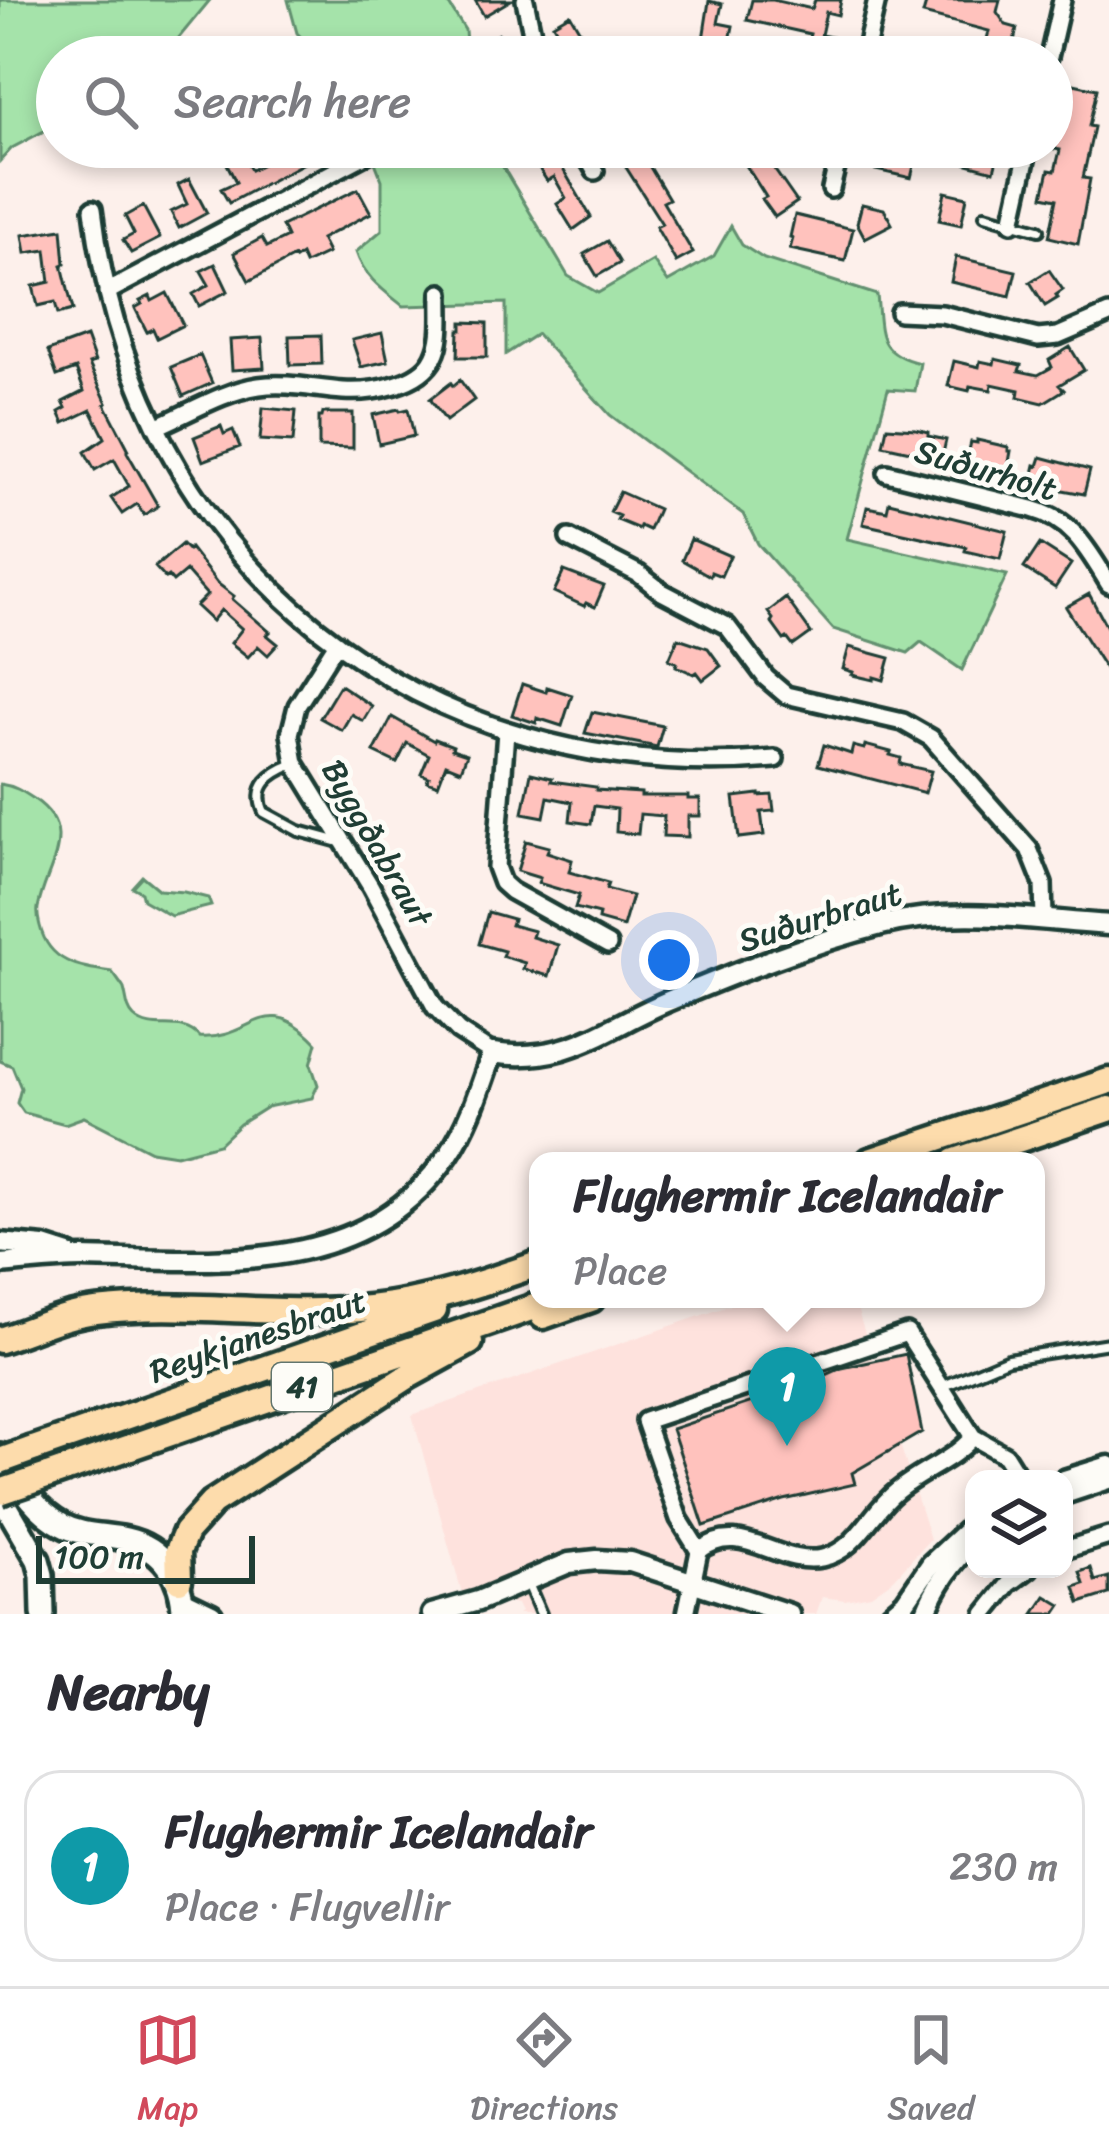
<!DOCTYPE html>
<html lang="en">
<head>
<meta charset="utf-8">
<style>
  body { margin:0; font-family:Sriracha,sans-serif; background:#f7f7f7; color:#2b2b33 }
  .controls { position:absolute; right:36px; bottom:36px; display:grid; overflow:hidden; border-radius:24px; box-shadow:0 6px 18px #0003 }
  .controls button { width:108px; height:108px; display:grid; place-items:center; padding:0; border:0; border-bottom:3px solid #e1e1e2; background:#fff; color:#2b2b33; font:60px sans-serif }
  .scale { position:absolute; left:36px; bottom:30px; width:219px; box-sizing:border-box; padding-left:12px; border:6px solid #1f3d34; border-top:0; font-size:33px; line-height:42px; white-space:nowrap; color:#1f3d34; -webkit-text-stroke:9px #fdfcf7; paint-order:stroke }
  .you { position:absolute; left:669px; top:960px; width:42px; height:42px; margin:-30px; border:9px solid #fff; border-radius:50%; background:#1a73e8; box-shadow:0 0 0 18px #1a73e833 }
  .badge { display:grid; place-items:center; width:78px; height:78px; border-radius:50%; background:#d1495b; color:#fff; font-size:39px; font-weight:700 }
  .pin { position:absolute; translate:-50% -99px; filter:drop-shadow(0 3px 6px #0008) }
  .pin::after { content:''; position:absolute; top:63px; width:42px; height:36px; background:inherit; clip-path:polygon(0 0,100% 0,50% 100%) }
  .popup { position:absolute; left:529px; top:1152px; width:516px; height:156px; box-sizing:border-box; display:grid; place-content:center; border-radius:24px; background:#fff; filter:drop-shadow(0 3px 9px #0005); font-size:39px; white-space:nowrap; color:#7c7c81 }
  .popup b { font-size:45px; color:#2b2b33 }
  .popup::after { content:''; position:absolute; left:50%; top:100%; margin-left:-24px; border:24px solid transparent; border-top-color:#fff }
  .list { margin:0; padding:0; list-style:none }
  h2 { display:flex; justify-content:space-between; align-items:center; height:156px; margin:0; padding:0 48px; font-size:51px }
  h2 small { font-size:39px; font-weight:400; color:#7c7c81 }
  .list li { display:grid; grid-template-columns:78px 1fr auto; gap:36px; align-items:center; box-sizing:border-box; height:192px; margin:0 24px 24px; padding:0 24px; border:3px solid #e1e1e2; border-radius:36px }
  .list b { display:block; font-size:45px; white-space:nowrap }
  .list p { margin:0; font-size:39px; white-space:nowrap; color:#7c7c81 }
  .list em { font-size:39px; font-style:normal; color:#7c7c81 }
  .icon { flex:none; width:66px; height:66px; fill:none; stroke:currentColor; stroke-width:2; stroke-linecap:round; stroke-linejoin:round }
  .map { position:relative; flex:none; width:1109px; height:1614px; overflow:hidden }
  .search { position:absolute; background:#fff; box-shadow:0 6px 18px #0003; left:36px; right:36px; top:36px; height:132px; display:flex; align-items:center; gap:30px; box-sizing:border-box; padding:0 42px; border-radius:66px; color:#7c7c81; font-size:45px }
  .sheet { height:372px; background:#fff }
  nav { display:flex; justify-content:space-around; align-items:center; box-sizing:border-box; height:168px; border-top:3px solid #e1e1e2; background:#fff; font-size:33px; color:#7c7c81 }
  nav a { display:grid; justify-items:center; gap:6px }
  nav .on { color:#d1495b }
  .map>svg:first-child { display:block }
  .built { fill:#fee2dd }
  .green { fill:#a5e3aa; stroke:#62906f; stroke-width:3 }
  .building { fill:#ffc2bd; stroke:#1f3d34; stroke-width:3 }
  .lines { fill:none; stroke-linecap:round; stroke-linejoin:round }
  .service-casing { stroke:#1f3d34; stroke-width:16 }
  .minor-casing { stroke:#1f3d34; stroke-width:24 }
  .tertiary-casing { stroke:#1f3d34; stroke-width:27 }
  .secondary-casing { stroke:#1f3d34; stroke-width:30 }
  .trunk-casing { stroke:#1f3d34; stroke-width:33 }
  .service { stroke:#fdfcf7; stroke-width:8 }
  .minor { stroke:#fdfcf7; stroke-width:15 }
  .tertiary { stroke:#fdfcf7; stroke-width:18 }
  .secondary { stroke:#fdfcf7; stroke-width:21 }
  .trunk { stroke:#fddcac; stroke-width:24 }
  .trunk-bridge-casing { stroke:#1f3d34; stroke-width:33; stroke-linecap:butt }
  .trunk-bridge { stroke:#fddcac; stroke-width:24 }
  .labels { text-anchor:middle; dominant-baseline:central; stroke-width:10; stroke-linejoin:round; paint-order:stroke }
  .shield { fill:#fdfcf7; stroke:#62766e; stroke-width:3 }
  .shield-label { font-size:30px; font-weight:bold; fill:#1f3d34 }
  .street-label { font-size:33px; fill:#1f3d34; stroke:#fdfcf7 }
</style>
</head>
<body>
<div class="map">
<svg width="1109" height="1614" viewBox="0 0 1109 1614">
  <rect width="100%" height="100%" fill="#fdf0eb"/>
  <filter id="ink" filterUnits="userSpaceOnUse"><feTurbulence type="fractalNoise" baseFrequency=".00833" numOctaves="2"/><feDisplacementMap in="SourceGraphic" scale="24" xChannelSelector="R" yChannelSelector="G"/><feConvolveMatrix kernelMatrix="1 2 1 2 8 2 1 2 1" color-interpolation-filters="sRGB"/></filter>
  <g filter="url(#ink)">
    <path class="built" d="M749 1299H854L930 1539 894 1579 871 1595 845 1600 822 1597 816 1614H518L521 1612 517 1604 462 1593 412 1415Z"/>
    <path class="green" d="M0 0H210L163 57H57V124L12 148 0 161Z
      M288 0H446L465 30 467 57H321L297 33Z
      M369 147H491L568 276 598 293 653 261 668 282 714 256 731 226 742 245 764 259 877 295C881 334 876 353 920 363L915 391 888 389 847 539 1007 575 962 670 921 642 908 653 833 629 758 544 743 514 610 415 537 334 506 354V303L403 306C383 290 364 277 356 252L382 230V180Z
      M0 784C14 786 22 791 34 799 81 831 46 866 38 908 37 915 38 918 40 926 49 963 79 967 112 972 113 973 124 988 124 989 127 998 126 1009 134 1017 154 1035 181 1016 199 1037 253 1041 264 987 317 1043L311 1064 318 1085 312 1098 267 1107 240 1124 219 1144 176 1155 151 1151 84 1117 65 1124 24 1113 17 1103 21 1088 12 1066 0 1061Z
      M142 876 159 890 184 892 208 898 211 906 171 916 143 900 141 892 132 887Z"/>
    <path class="building" d="M475 0H511L484 16Z
      M752 0H773L812 9 815 0H841L838 15 826 12 821 35 836 38 832 57H804L810 34 747 20Z
      M927 0H1000L997 12 1006 25 1017 28 1013 46 1038 53 1037 57H988L992 44 986 43 989 31 923 14Z
      M709 1 722 4 718 23 733 26 728 51 702 46Z
      M570 14 588 45 571 55 553 24Z
      M499 34 513 57H491L483 44Z
      M1069 83 1097 89 1089 126 1094 127 1083 178 1090 179 1078 244 1049 237 1057 199 1043 196 1049 170 1055 171 1060 150 1055 149Z
      M280 147H296L304 163 229 203 221 189 236 182 226 162 242 154 251 170 283 154Z
      M532 147H550L591 217 573 230 557 204 566 198 554 177 547 181 536 164 531 167 523 153Z
      M613 147H638L669 199 663 202 693 253 676 262 656 227 662 224Z
      M761 147H777L786 162 774 169 797 202 775 217 762 199 766 197 742 159Z
      M877 147H891L917 153 911 178 872 169Z
      M971 147H1000L994 171 967 164Z
      M189 179 207 213 179 228 171 212 187 204 178 185Z
      M358 189 371 213 321 239 328 253 305 264 301 255 295 259 294 257 249 281 234 253 262 238 267 247 287 237 282 226Z
      M945 192 967 197 961 225 939 220Z
      M862 204 884 209 892 224 865 238 857 223Z
      M143 206 160 238 131 253 123 240 134 234 125 216Z
      M795 215 853 229 845 261 790 249 793 238 790 237Z
      M62 229 65 264 62 265 73 310 58 314 55 302 38 306 33 286 50 282 46 250 26 253 23 235Z
      M607 241 620 263 597 276 584 254Z
      M956 257 1016 271 1010 296 951 282Z
      M215 264 228 291 199 306 193 294 209 285 201 271Z
      M1049 270 1063 290 1056 295 1058 298 1045 306 1030 282Z
      M167 293 183 325 157 338 153 329 147 332 135 308 142 304 140 301 150 296 152 301Z
      M462 322 487 323V357H458L459 330H462Z
      M382 333 388 361 361 367 352 340Z
      M321 335 322 364 290 365 289 336Z
      M86 337 95 362 89 364 107 403 105 404 129 450 127 452 158 506 144 515 137 504 122 514 111 498 129 486 114 459 95 470 85 452 105 438 91 410 64 423 59 412 66 408 63 402 84 391 76 369 57 376 48 351Z
      M262 338 264 368 232 370 230 340Z
      M1070 347 1084 370 1059 385 1064 390 1043 403 1018 397 1019 390 992 384 991 390 970 386 969 391 948 386 954 361 979 367 980 361 994 364 995 359 1021 365 1019 371 1038 375 1052 367 1049 360Z
      M200 355 212 383 183 396 171 367Z
      M460 380 474 400 446 421 430 399 451 383 453 386Z
      M263 408 296 411 293 442 260 440Z
      M399 409 400 411 408 409 414 436 379 444 373 415Z
      M323 413H353V448L319 447V417H322Z
      M221 426 224 434 233 430 240 447 203 461 194 437Z
      M887 427 916 429 928 432V436L946 440 942 458 883 445Z
      M977 440 1008 447V451H1011L1007 473 976 469 977 466 966 463 971 442 977 443Z
      M1041 457 1090 470 1084 494 1047 487 1048 482 1032 478 1035 465 1038 466Z
      M620 492 658 509 649 530 640 526 639 529 617 520 619 516 610 512Z
      M889 502 1007 531 1000 559 965 551 966 547 863 524 867 507 887 511Z
      M691 539 730 556 721 576 711 572 710 576 682 560Z
      M182 544 188 550 190 548 217 583 234 596 232 599 270 632 267 635 278 644 268 655 258 646 248 657 231 643 242 629 221 610 212 621 196 606 207 595 186 571 173 582 168 576 165 578 155 567Z
      M1040 544 1071 564 1055 588 1024 568Z
      M564 571 604 586 595 607 586 603 584 606 554 592Z
      M1089 594 1109 631V675L1066 607Z
      M786 598 811 633 793 646 787 638 784 640 771 622 773 619 768 612Z
      M678 638 708 648 721 666 703 680 697 672 694 674 676 666 677 663 669 659Z
      M849 647 890 658 884 680 874 677V680L852 675 853 672 843 669Z
      M522 684 546 692 547 687 572 695 562 726 537 718 536 723 512 715Z
      M340 685 372 706 363 721 351 714 342 730 320 718Z
      M592 712 663 726 657 747 585 733Z
      M392 717 434 741 435 739 453 746 452 749 467 754 461 770 446 764 438 785 427 781 429 777 421 774 429 755 407 743 397 763 374 752Z
      M824 745 851 754 853 746 864 749 865 745 891 752 890 755 901 758 900 764 931 771 925 793 818 765Z
      M531 773 552 778 551 781 596 787V790L641 793V796H688V799H700V816H688V837L663 836 664 816 640 814 638 834 616 832 617 809 594 806 591 824 570 821 572 802 548 797 544 817 523 813Z
      M759 794V796L772 795 774 811 761 812 764 835 739 838 734 797Z
      M526 841 549 847 547 852 572 860 569 872 608 883 606 889 632 896 623 927 598 920 599 914 575 908 579 895 538 883 540 878 517 871Z
      M488 912 513 919 511 925 534 931 532 937 558 945 549 976 523 969 525 963 502 956 504 951 479 944Z
      M906 1354 922 1432 852 1473 855 1484 784 1500 704 1526 672 1429 806 1384 842 1368Z
      M1091 1568 1095 1581 1109 1577V1594L1080 1603 1075 1587 1084 1584 1080 1572Z
      M1046 1596 1061 1605 1055 1614H1034Z"/>
    <g class="lines">
      <defs>
        <path id="service" d="M985 215 1039 230
          M294 764C271 773 252 786 264 812L299 831 343 843
          M944 1386 1008 1359 1109 1343
          M527 1581 541 1614"/>
        <path id="minor" d="M525 0 537 57
          M864 57 877 0
          M1049 57 1062 0
          M581 147 595 171
          M831 189 841 147
          M93 209C134 563 423 790 775 759
          M1012 223 1029 147
          M107 292 373 151
          M899 312 942 314 1038 338 1058 336 1109 314
          M156 427C189 413 224 391 259 386 288 382 314 389 343 391 371 393 421 385 434 357 444 338 440 313 441 293
          M887 473 1032 509C1073 520 1088 550 1109 584
          M569 538 639 574 662 592 727 626 766 678 786 695 903 722 931 738 1029 849 1043 884 1044 919
          M337 643 297 706 290 734 295 763 371 887 435 1007 458 1031 492 1053
          M506 731 496 867 502 883 511 891 608 945
          M1064 1550 1109 1536
          M699 1551C741 1518 777 1567 822 1558 858 1550 870 1512 897 1491 921 1471 952 1461 973 1437
          M686 1614 699 1551 679 1519 645 1421 907 1333 973 1437 1005 1455 1020 1479
          M985 1614 1009 1584 1029 1569"/>
        <path id="tertiary" d="M0 1243 44 1247 69 1255
          M0 1264C27 1262 56 1258 83 1258 214 1260 363 1279 448 1155 469 1124 480 1088 492 1053 569 1065 606 1026 673 999 740 971 810 943 881 925 958 906 1031 920 1109 925
          M1064 1480 1109 1466
          M1064 1494 1109 1479
          M183 1600 212 1614
          M432 1614 478 1601 569 1563 597 1560 630 1562 789 1614
          M891 1614 905 1602 931 1564 974 1524
          M925 1614C936 1585 951 1563 974 1541"/>
        <path id="secondary" d="M0 1455C18 1481 34 1510 62 1525 82 1536 104 1534 126 1539 163 1547 183 1578 183 1614
          M0 1495 38 1560 42 1575 43 1614"/>
        <path id="trunk" d="M870 1161 1109 1081
          M955 1161 1109 1109
          M543 1316 591 1299
          M0 1340C33 1330 61 1315 96 1311 187 1300 279 1318 370 1308 428 1302 483 1283 538 1264
          M33 1449 434 1310
          M47 1476 557 1299
          M179 1580 178 1551 186 1532 212 1503 410 1375 470 1342"/>
      </defs>
      <use href="#service" class="service-casing"/>
      <use href="#minor" class="minor-casing"/>
      <use href="#tertiary" class="tertiary-casing"/>
      <use href="#secondary" class="secondary-casing"/>
      <use href="#trunk" class="trunk-casing"/>
      <use href="#service" class="service"/>
      <use href="#minor" class="minor"/>
      <use href="#tertiary" class="tertiary"/>
      <use href="#secondary" class="secondary"/>
      <use href="#trunk" class="trunk"/>
      <defs>
        <path id="trunk-bridge" d="M0 1461 33 1449
          M0 1492 47 1476"/>
      </defs>
      <use href="#trunk-bridge" class="trunk-bridge-casing"/>
      <use href="#trunk-bridge" class="trunk-bridge"/>
    </g>
  </g>
  <g class="labels">
    <rect class="shield" x="272" y="1363" width="60" height="48" rx="9"/>
    <g class="shield-label">
      <text x="302" y="1387">41</text>
    </g>
    <g class="street-label">
      <text transform="translate(986 470) rotate(16)">Suðurholt</text>
      <text transform="translate(377 843) rotate(60)">Byggðabraut</text>
      <text transform="translate(820 917) rotate(-17)">Suðurbraut</text>
      <text transform="translate(258 1336) rotate(-19)">Reykjanesbraut</text>
    </g>
  </g>
</svg>
<div class="controls">
<button><svg class="icon" aria-label="layers" viewBox="0 0 24 24"><path d="M12 4l9 5-9 5-9-5zM3 14l9 5 9-5"/></svg></button>
</div>
<div class="scale">100 m</div>
<div class="you"></div>
<div class="pin badge" style="left:787px;top:1446px;background:#0f9aa8">1</div>
<div class="popup"><b>Flughermir Icelandair</b>Place</div>
<div class="search"><svg class="icon" aria-label="search" viewBox="0 0 24 24"><circle cx="10" cy="10" r="6"/><path d="M15 15l6 6"/></svg>Search here</div>
</div>
<section class="sheet">
<h2>Nearby<small></small></h2>
<ul class="list">
<li><span class="badge" style="background:#0f9aa8">1</span><div><b>Flughermir Icelandair</b><p>Place · Flugvellir</p></div><em>230 m</em></li>
</ul>
</section>
<nav>
<a class="on"><svg class="icon" aria-label="map" viewBox="0 0 24 24"><path d="M3 6l6-2 6 2 6-2v14l-6 2-6-2-6 2zM9 4v14M15 6v14"/></svg>Map</a>
<a><svg class="icon" aria-label="directions" viewBox="0 0 24 24"><path d="M12 3l9 9-9 9-9-9zM9 14v-3h6M13 9l2 2-2 2"/></svg>Directions</a>
<a><svg class="icon" aria-label="saved" viewBox="0 0 24 24"><path d="M7 4h10v16l-5-4-5 4z"/></svg>Saved</a>
</nav>
</body>
</html>
